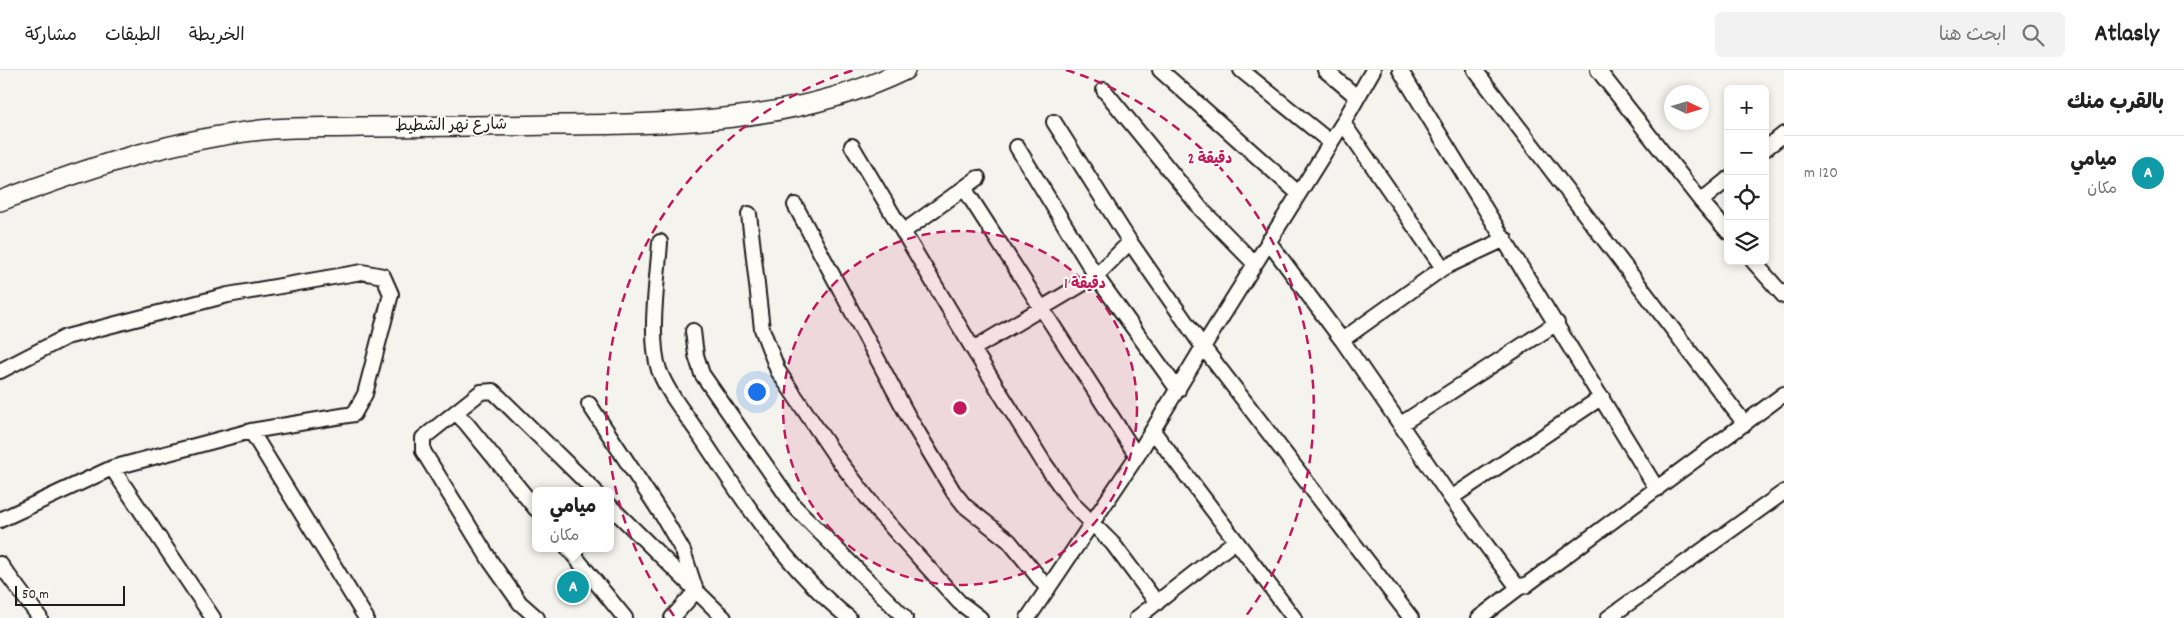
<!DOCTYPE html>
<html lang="ar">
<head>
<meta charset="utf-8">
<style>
  body { margin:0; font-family:Dekko,"Playpen Sans Arabic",sans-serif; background:#f2f2f2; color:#222; direction:rtl }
  .controls { position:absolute; right:15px; top:15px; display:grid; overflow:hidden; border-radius:8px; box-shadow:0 2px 8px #0003 }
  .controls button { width:45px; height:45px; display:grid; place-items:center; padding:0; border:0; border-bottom:1px solid #e0e0e0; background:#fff; color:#222; font:25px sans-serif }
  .compass { position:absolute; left:1664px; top:15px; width:45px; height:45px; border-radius:50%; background:#fff; box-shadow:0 2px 8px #0003; rotate:94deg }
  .scale { position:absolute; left:15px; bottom:12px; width:110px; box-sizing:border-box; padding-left:5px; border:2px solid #1c1c1c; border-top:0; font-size:14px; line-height:18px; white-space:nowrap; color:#1c1c1c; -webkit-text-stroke:4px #fdfcf7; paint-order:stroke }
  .you { position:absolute; left:756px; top:321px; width:18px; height:18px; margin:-12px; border:4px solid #fff; border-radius:50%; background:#1a73e8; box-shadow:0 0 0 8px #1a73e833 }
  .badge { display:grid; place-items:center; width:32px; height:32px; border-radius:50%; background:#d1495b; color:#fff; font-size:16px; font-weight:700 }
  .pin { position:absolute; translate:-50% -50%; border:2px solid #fff; box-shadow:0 1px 5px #0006 }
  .popup { position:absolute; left:532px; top:417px; width:82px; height:65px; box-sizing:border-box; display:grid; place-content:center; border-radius:8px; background:#fff; filter:drop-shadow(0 1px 4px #0005); font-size:16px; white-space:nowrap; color:#767676 }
  .popup b { font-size:19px; color:#222 }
  .popup::after { content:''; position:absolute; left:50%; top:100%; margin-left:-10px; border:10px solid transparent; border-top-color:#fff }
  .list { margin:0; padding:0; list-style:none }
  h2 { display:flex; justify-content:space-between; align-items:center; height:65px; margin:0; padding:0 20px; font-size:21px }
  h2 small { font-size:16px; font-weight:400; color:#767676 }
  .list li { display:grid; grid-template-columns:32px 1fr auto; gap:15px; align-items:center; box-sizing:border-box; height:75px; padding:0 20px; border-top:1px solid #e0e0e0 }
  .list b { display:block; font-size:19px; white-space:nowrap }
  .list p { margin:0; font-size:16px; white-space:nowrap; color:#767676 }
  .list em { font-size:16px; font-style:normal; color:#767676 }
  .icon { flex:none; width:28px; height:28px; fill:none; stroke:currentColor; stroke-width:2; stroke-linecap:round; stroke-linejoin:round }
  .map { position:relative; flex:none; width:1784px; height:548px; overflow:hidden; direction:ltr }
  header { display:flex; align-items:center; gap:30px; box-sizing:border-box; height:70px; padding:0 25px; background:#fff; border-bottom:1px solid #e0e0e0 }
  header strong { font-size:24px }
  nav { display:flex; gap:28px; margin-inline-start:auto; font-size:18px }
  .search { width:350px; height:45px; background:#f2f2f2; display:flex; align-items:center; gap:12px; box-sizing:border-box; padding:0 18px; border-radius:8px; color:#767676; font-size:19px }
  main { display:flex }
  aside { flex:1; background:#fff }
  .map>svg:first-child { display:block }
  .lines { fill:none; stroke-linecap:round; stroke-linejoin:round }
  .minor-casing { stroke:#1c1c1c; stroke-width:18 }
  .secondary-casing { stroke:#1c1c1c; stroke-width:22 }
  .minor { stroke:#fdfcf7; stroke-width:14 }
  .secondary { stroke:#fdfcf7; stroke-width:19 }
  .ring { fill:none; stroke:#c2185b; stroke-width:2.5; stroke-dasharray:9 6 }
  .labels { text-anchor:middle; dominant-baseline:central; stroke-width:4; stroke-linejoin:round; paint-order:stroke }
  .street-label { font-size:16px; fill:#1c1c1c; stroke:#fdfcf7 }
  .centre { fill:#c2185b; stroke:#fdfcf7; stroke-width:2.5 }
  .ring-label { font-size:15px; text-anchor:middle; font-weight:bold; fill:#c2185b; stroke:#fdfcf7; stroke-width:4; stroke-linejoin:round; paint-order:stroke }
</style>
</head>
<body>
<header>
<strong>Atlasly</strong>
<div class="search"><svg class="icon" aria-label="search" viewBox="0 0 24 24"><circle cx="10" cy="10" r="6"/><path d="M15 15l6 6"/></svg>ابحث هنا</div>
<nav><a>الخريطة</a><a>الطبقات</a><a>مشاركة</a></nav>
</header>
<main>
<aside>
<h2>بالقرب منك<small></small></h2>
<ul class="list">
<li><span class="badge" style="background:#0f9aa8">A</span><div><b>ميامي</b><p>مكان</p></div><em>120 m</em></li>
</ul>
</aside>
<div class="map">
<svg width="1784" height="548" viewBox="0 0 1784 548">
  <rect width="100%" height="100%" fill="#f4f3ee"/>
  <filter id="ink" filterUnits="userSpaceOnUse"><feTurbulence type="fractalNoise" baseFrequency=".02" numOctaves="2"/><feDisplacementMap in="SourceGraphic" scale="10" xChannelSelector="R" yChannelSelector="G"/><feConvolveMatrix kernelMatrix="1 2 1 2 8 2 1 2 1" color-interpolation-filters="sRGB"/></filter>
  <g filter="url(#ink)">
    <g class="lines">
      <defs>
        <path id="minor" d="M1160 0 1298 123
          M1241 0 1330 72
          M1325 0 1357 27
          M1400 0 1657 419
          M1475 0 1745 354
          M1598 0 1701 131 1728 162
          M1104 20 1202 140 1254 193
          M1054 52 1130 172 1203 277 1411 548
          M1343 53 1443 198
          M852 76 973 279 1044 393 1073 434 1113 474 1157 533
          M1017 77 1096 206 1178 320
          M1765 79 1784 64
          M964 118 1137 386
          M1701 131 1728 109
          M795 135 908 346 953 421 965 436 1009 471 1048 519
          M749 144 762 259 778 301 836 387 879 443 959 532 980 548
          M903 162 978 108
          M1268 171 1342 270 1451 428 1516 515 1525 516 1529 513 1784 324
          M660 172C658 207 648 267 659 300 668 324 687 346 701 367 744 432 788 500 849 548
          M1753 191 1784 226
          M693 261 696 285 702 304 794 436 905 548
          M1342 270 1443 198 1505 169
          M973 279 1096 206 1130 172
          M0 301 66 267 228 225 362 202 383 206 391 224 365 324 354 344 251 361 112 398 0 450
          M589 334 664 448 683 481 696 521 672 548
          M456 343 466 353 536 439
          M1401 354 1557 253
          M251 361 366 548
          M1153 361 1294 548
          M112 398 213 548
          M1451 428 1602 327
          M610 436 724 548
          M568 478 625 548
          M0 494 40 548
          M537 548 520 533 491 492 423 381V368L481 322 493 321 595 421
          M1028 548 1137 386 1203 277 1343 53 1373 0
          M1137 548 1234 472
          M1479 548 1521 516
          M1608 548 1784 422"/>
        <path id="secondary" d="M0 131C88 98 178 67 272 59 302 57 331 58 360 57 425 57 490 56 555 55 672 54 797 53 905 0"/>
      </defs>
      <use href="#minor" class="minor-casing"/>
      <use href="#secondary" class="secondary-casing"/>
      <use href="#minor" class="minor"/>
      <use href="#secondary" class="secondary"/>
    </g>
  </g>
  <circle cx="960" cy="338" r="177" fill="#c2185b" fill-opacity=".12"/>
  <g class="ring">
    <circle cx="960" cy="338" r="177"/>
    <path d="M674 546A354 354 0 0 1 854 0M1066 0A354 354 0 0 1 1246 546"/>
  </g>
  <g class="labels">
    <g class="street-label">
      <text transform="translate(451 56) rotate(-1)">شارع نهر الشطيط</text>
    </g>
  </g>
  <circle cx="960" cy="338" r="8" class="centre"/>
  <g class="ring-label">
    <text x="1210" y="93">2 دقيقة</text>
    <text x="1085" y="218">1 دقيقة</text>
  </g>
</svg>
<div class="controls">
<button>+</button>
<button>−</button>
<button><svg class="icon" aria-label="locate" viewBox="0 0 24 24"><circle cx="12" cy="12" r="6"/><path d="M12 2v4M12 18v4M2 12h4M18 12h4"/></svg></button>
<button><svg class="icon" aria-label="layers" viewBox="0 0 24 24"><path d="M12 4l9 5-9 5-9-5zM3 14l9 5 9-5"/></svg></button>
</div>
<svg class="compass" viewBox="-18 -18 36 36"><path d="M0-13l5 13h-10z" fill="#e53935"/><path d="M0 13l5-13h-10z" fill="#767676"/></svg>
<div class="scale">50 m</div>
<div class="you"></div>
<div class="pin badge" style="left:573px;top:517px;background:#0f9aa8">A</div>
<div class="popup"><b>ميامي</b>مكان</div>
</div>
</main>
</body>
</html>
